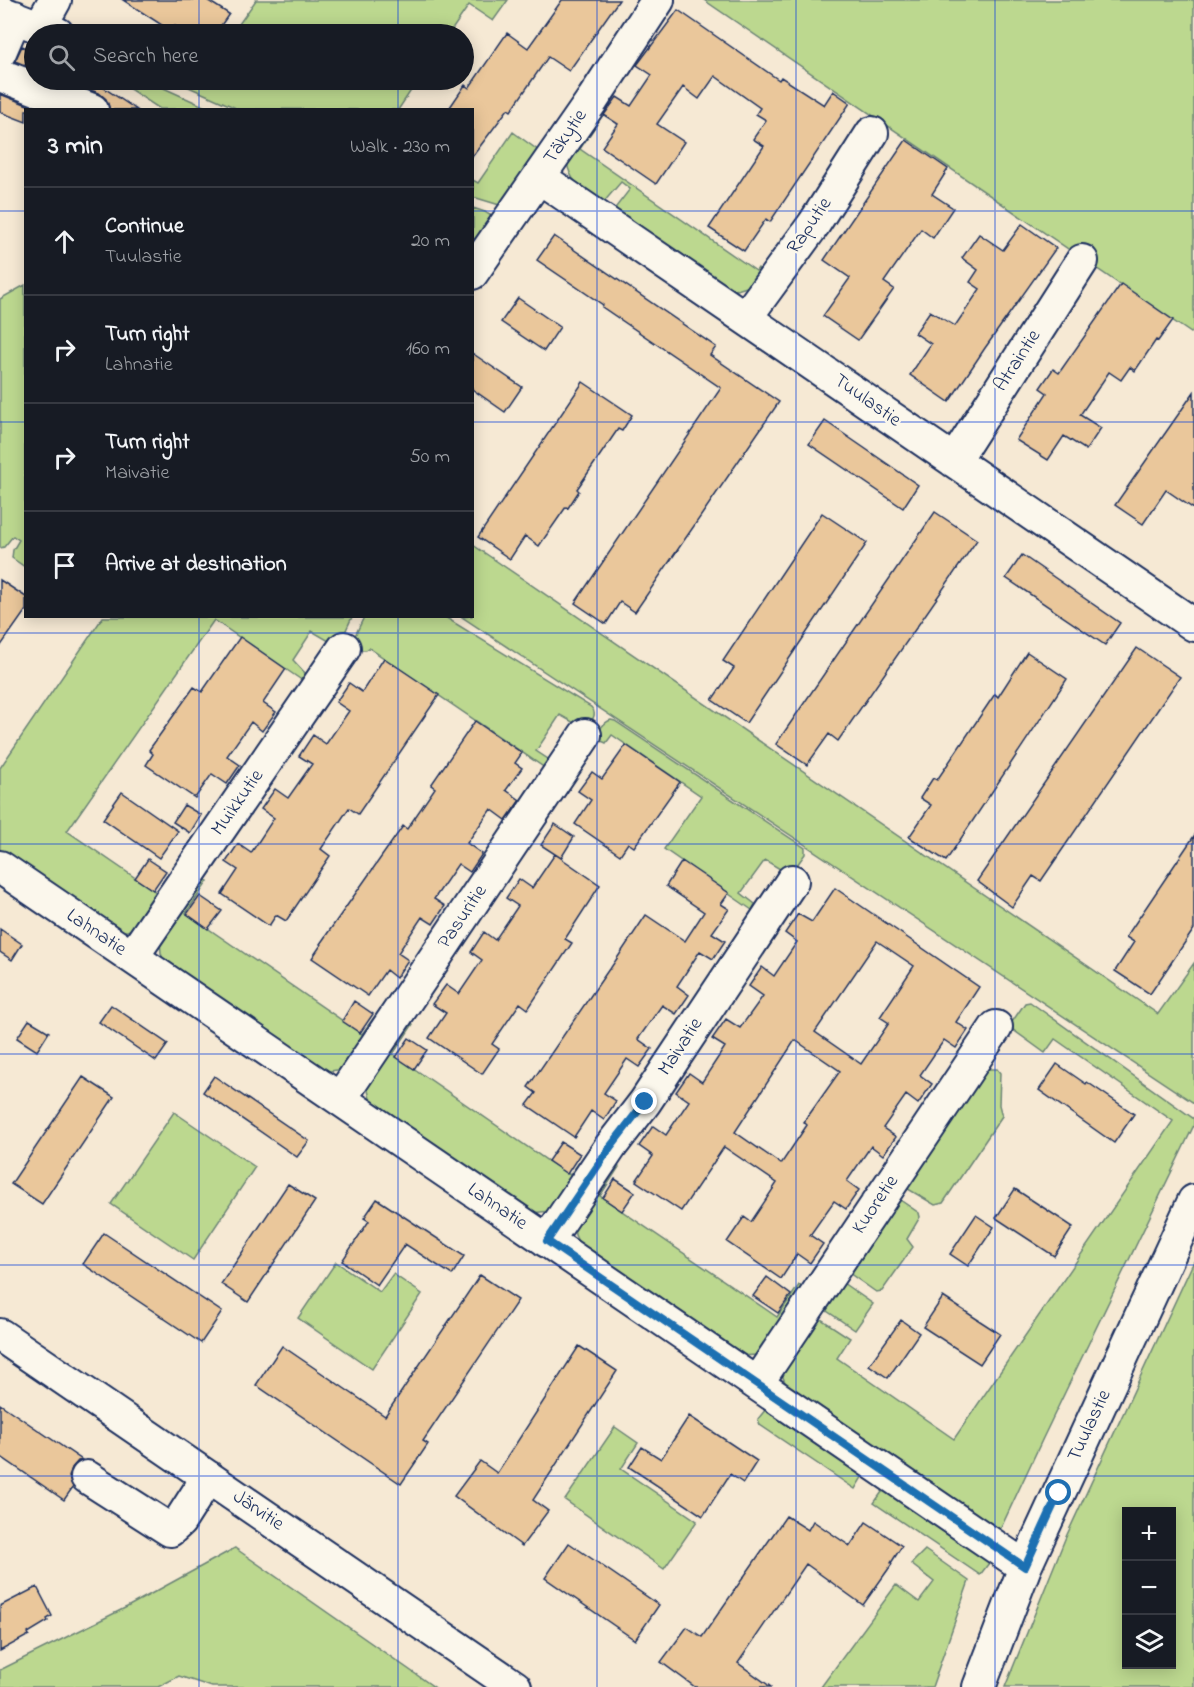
<!DOCTYPE html>
<html lang="en">
<head>
<meta charset="utf-8">
<style>
  body { margin:0; font-family:"Indie Flower",sans-serif; background:#242831; color:#f1f3f6 }
  .controls { position:absolute; right:18px; bottom:18px; display:grid; overflow:hidden; border-radius:0px; box-shadow:0 3px 15px #0003 }
  .controls button { width:54px; height:54px; display:grid; place-items:center; padding:0; border:0; border-bottom:2px solid #363941; background:#171b24; color:#f1f3f6; font:30px sans-serif }
  .stop { position:absolute; width:18px; height:18px; margin:-14px; border:4px solid #1f6fb2; border-radius:50%; background:#fff }
  .stop.end { background:#1f6fb2; border-color:#fff; box-shadow:0 2px 6px #0008 }
  .list { margin:0; padding:0; list-style:none }
  h2 { display:flex; justify-content:space-between; align-items:center; height:78px; margin:0; padding:0 24px; font-size:26px }
  h2 small { font-size:20px; font-weight:400; color:#9ea1a6 }
  .list li { display:grid; grid-template-columns:39px 1fr auto; gap:18px; align-items:center; box-sizing:border-box; height:108px; padding:0 24px; border-top:2px solid #363941 }
  .list b { display:block; font-size:22px; white-space:nowrap }
  .list p { margin:0; font-size:20px; white-space:nowrap; color:#9ea1a6 }
  .list em { font-size:20px; font-style:normal; color:#9ea1a6 }
  .icon { flex:none; width:33px; height:33px; fill:none; stroke:currentColor; stroke-width:2; stroke-linecap:round; stroke-linejoin:round }
  .map { position:relative; flex:none; width:1194px; height:1687px; overflow:hidden }
  .search { position:absolute; background:#171b24; box-shadow:0 3px 15px #0003; left:24px; top:24px; width:450px; height:66px; display:flex; align-items:center; gap:15px; box-sizing:border-box; padding:0 21px; border-radius:33px; color:#9ea1a6; font-size:22px }
  .panel { position:absolute; background:#171b24; box-shadow:0 3px 15px #0003; left:24px; top:108px; width:450px; height:510px; border-radius:0px }
  .map>svg:first-child { display:block }
  .green { fill:#bcd88f; stroke:#6c8476; stroke-width:1.5; fill-rule:evenodd }
  .building { fill:#eac79b; stroke:#1b2f5e; stroke-width:1.5; fill-rule:evenodd }
  .lines { fill:none; stroke-linecap:round; stroke-linejoin:round }
  .minor-casing { stroke:#1b2f5e; stroke-width:36 }
  .minor { stroke:#fbf7ec; stroke-width:32 }
  .route { stroke:#1f6fb2; stroke-width:8 }
  .grid { fill:none; stroke:#1d4ed8; stroke-width:1.5; stroke-opacity:0.55 }
  .labels { text-anchor:middle; dominant-baseline:central; stroke-width:5; stroke-linejoin:round; paint-order:stroke }
  .street-label { font-size:20px; fill:#1b2f5e; stroke:#fbf7ec }
</style>
</head>
<body>
<div class="map">
<svg width="1194" height="1687" viewBox="0 0 1194 1687">
  <rect width="100%" height="100%" fill="#f6e9d4"/>
  <filter id="ink" filterUnits="userSpaceOnUse"><feTurbulence type="fractalNoise" baseFrequency=".0167" numOctaves="2"/><feDisplacementMap in="SourceGraphic" scale="12" xChannelSelector="R" yChannelSelector="G"/><feConvolveMatrix kernelMatrix="1 2 1 2 8 2 1 2 1" color-interpolation-filters="sRGB"/></filter>
  <g filter="url(#ink)">
    <path class="green" d="M256 0H508L493 21 469 5 449 34H232Z
      M704 0H1194V329L1191 333Z
      M116 80H146L210 109H160Z
      M173 80H418L398 110 238 109Z
      M600 109 605 112 580 149 756 271 758 268 762 271 753 285 737 290 725 287 615 211 616 207 630 189 621 182 603 203C587 191 570 185 567 162Z
      M513 132 539 151 503 206 473 197V180L478 183Z
      M473 208 485 212 493 217 477 240 473 238Z
      M25 285V567L12 558 13 550 19 540 13 536 4 547 0 548V299Z
      M473 545 1158 1014 1194 963V1103L462 617 472 616Z
      M103 617H352L340 643 334 644 312 631 293 660 305 673 307 679 303 681 214 620 67 831 156 892 177 862 179 864 136 928 127 931H117L0 851V768Z
      M364 617H445L591 707C598 714 592 720 588 728L585 729 560 715 536 751 551 761 545 768 369 648 366 650H358L351 644Z
      M611 720 615 721 805 848V854L790 875 765 860 741 893 755 904 752 910 664 849 701 796 612 735 606 743 597 739C597 731 604 722 611 720Z
      M203 879 208 881 186 913 187 914 362 1034 383 1005 385 1007 344 1069 323 1072 164 964 161 953 160 941Z
      M1030 1002 1194 1119V1125L1043 1438 1000 1530 990 1529 788 1390 783 1377V1366L818 1317 850 1338 837 1358 954 1439 1173 1121 1055 1039 1045 1053 1012 1029V1022L1025 1003Z
      M410 1021 413 1024 393 1054 548 1161 570 1175 591 1146H592L550 1211 531 1213 371 1103 367 1086Z
      M987 1069H997L1000 1073 999 1105 1002 1116 943 1203 935 1205 908 1189 906 1183Z
      M174 1112 255 1167 193 1260 111 1204Z
      M616 1165 619 1167 600 1196 777 1317 799 1285 805 1289 757 1355 739 1356 581 1248 575 1235 574 1226Z
      M893 1200H900L919 1213 920 1217 907 1239 913 1247 882 1291 876 1292 849 1273Z
      M1194 1261V1687H1005L1065 1539ZM1126 1512H1172V1664H1126Z
      M336 1262 380 1292 393 1274 422 1294 372 1369 298 1318Z
      M843 1283 873 1304 855 1330 824 1309Z
      M766 1409 864 1474 855 1489 760 1425 758 1419Z
      M615 1427 638 1443 621 1469 697 1521 664 1569 565 1500Z
      M885 1491H890L988 1560 989 1563 980 1575 874 1503 882 1492Z
      M235 1548 434 1687H212L179 1676 158 1687H0V1670L127 1607Z
      M925 1550 969 1581 932 1687H821L896 1585 919 1602 934 1582 911 1564Z"/>
    <path class="building" d="M123 0H207L229 14 215 34H187L175 26 171 31Z
      M562 0H619L569 71 548 57 511 111 508 109 472 157V110H448L465 85 469 88 507 33 528 48Z
      M678 10 779 80 781 77 824 105 833 91 850 103 770 222 766 219 744 251 709 228 764 146 753 139 766 120 756 114 760 108 715 76 699 99 683 87 657 124 684 142 656 184 602 147 618 124 604 115 617 97 631 106 652 75 637 65Z
      M22 46 34 51V69L15 61Z
      M62 80H92L137 110H110L106 99 99 93Z
      M0 94 40 110H26V122L0 112Z
      M906 140 948 169 932 194 953 208 933 238 921 229 884 282 894 289 858 340 823 316 850 278 824 260Z
      M1022 224 1056 248 985 348 949 402 910 375 931 344 915 333 930 311 955 326 980 289 970 282 978 270 962 258 979 234 1003 250Z
      M554 236 716 347 710 355 779 402 635 612 620 602 606 624 575 603 721 388 602 307 603 305 537 260Z
      M1121 284 1173 320 1158 341 1156 340 1135 371 1130 367 1121 380 1109 372 1080 415 1101 428 1086 450 1064 436 1048 460 1016 440 1047 393 1040 388 1053 369 1059 373Z
      M518 298 560 327 544 351 501 322Z
      M472 353 522 387 505 412 472 389Z
      M583 382 632 415 622 431 618 429 577 489 579 491 568 508 566 507 539 546 525 536 510 559 478 537Z
      M1194 392V509L1166 490 1143 524 1115 505Z
      M825 421 918 485 903 508 809 444Z
      M935 512 977 540 838 741 829 734 807 765 776 744Z
      M822 513 867 543 746 723 712 700 734 668 723 661Z
      M1022 555 1120 623 1105 645 1006 578Z
      M0 580 26 597V610L0 647Z
      M240 637 286 669 263 703 276 712 262 731 251 722 227 756 240 765 227 784 212 774 195 798 146 765 153 754 149 750 194 687 202 692Z
      M1137 648 1180 677 1041 881 1033 876 1012 907 977 881Z
      M1027 652 1067 679 946 861 909 837 931 805 920 798 933 778 937 780 995 694 998 697Z
      M384 658 439 695 358 814 349 808 321 849 330 856 286 921 276 915 269 926 222 894 238 870 226 862 238 844 251 853 274 818 261 809 275 789 288 798 312 764 299 756 313 735 326 744 349 711 336 702 349 683 362 692Z
      M475 721 522 753 515 763 522 768 506 790 520 800 506 820 491 809 467 843 482 854 470 872 458 864 434 899 445 906 433 924 422 917 398 953 408 960 396 978 386 970 368 996 312 958 321 945 320 944 403 826 407 829 435 788 431 785Z
      M626 745 680 782 634 847 628 843 620 855 575 824 591 800 578 791 592 772 602 779Z
      M122 792 178 831 159 858 103 819Z
      M184 805 201 815 190 833 173 822Z
      M555 824 574 837 561 858 541 845Z
      M1194 836V929L1150 994 1115 971 1134 942 1126 937Z
      M555 854 600 885 565 939 572 943 528 1009 520 1003 492 1044 499 1049 482 1074 429 1038 446 1013 432 1004 446 985 459 994 482 960 471 952 484 932 495 940 518 906 506 898 519 879 532 888Z
      M148 859 166 871 153 890 135 878Z
      M682 861 729 893 721 904 729 909 712 933 725 941 713 959 700 951 677 986 689 995 676 1014 662 1005 638 1039 652 1049 639 1067 627 1059 604 1093 616 1101 604 1120 591 1111 574 1137 527 1105 536 1093 528 1087 609 969H610L646 915 685 941 704 912 666 886Z
      M835 888 979 987 956 1022 968 1030 956 1048 944 1040 920 1075 932 1084 918 1104 906 1095 883 1128 896 1137 883 1155 871 1146 847 1181 859 1190 846 1209 834 1201 810 1235 823 1244 810 1263 797 1254 781 1279 727 1242 744 1217 751 1222 777 1183 724 1147 681 1211 636 1181 653 1156 639 1146 653 1126 666 1135 689 1101 676 1092 689 1073 702 1082 725 1047 712 1039 726 1019 740 1028 763 996 749 986 762 967 774 976 797 942 785 933 798 914 812 922ZM877 941 914 966 880 1017 889 1023 861 1064 815 1032ZM795 1040 840 1071 804 1122 807 1125 781 1164 735 1132Z
      M200 896 222 911 208 929 187 914Z
      M0 929 22 944 12 960 0 952Z
      M354 1001 373 1014 360 1033 342 1021Z
      M111 1005 168 1044 156 1061 99 1022Z
      M29 1020 49 1032 37 1051 17 1038Z
      M409 1038 427 1050 414 1069 396 1057Z
      M1057 1064 1086 1084 1087 1082 1134 1114 1114 1143 1039 1090Z
      M214 1076 309 1141 297 1157 203 1092Z
      M83 1077 114 1097 42 1204 11 1184Z
      M561 1142 580 1154 567 1174 548 1161Z
      M615 1179 635 1192 622 1211 603 1198Z
      M288 1184 315 1201 248 1302 221 1284Z
      M1015 1189 1073 1227 1054 1256 996 1218Z
      M377 1199 464 1256 452 1275 405 1244 377 1285 342 1261 369 1221 364 1218Z
      M976 1215 994 1227 968 1266 950 1254Z
      M104 1233 222 1312 201 1343 83 1264Z
      M480 1275 518 1300 423 1441 428 1444 401 1484 256 1385 282 1346 385 1416Z
      M767 1277 791 1295 778 1313 753 1296Z
      M943 1297 1000 1334 980 1364 923 1327Z
      M901 1320 919 1333 888 1378 869 1365Z
      M579 1346 617 1371 533 1500 548 1511 522 1546 454 1496 480 1461 497 1473Z
      M0 1404 82 1460 78 1461 72 1468 69 1477 73 1487 64 1500 0 1456Z
      M689 1416 757 1461 743 1483 730 1474 703 1516 629 1467 642 1447 661 1459Z
      M786 1516 808 1530 813 1521 850 1546 866 1522 902 1546 891 1563 892 1564 863 1605 806 1564 738 1663 771 1687H695L661 1662 687 1627 702 1637Z
      M569 1543 659 1605 635 1640 545 1578Z
      M37 1587 52 1616 47 1619 48 1621 28 1633 29 1635 0 1651V1606Z"/>
    <g class="lines">
      <defs>
        <path id="minor" d="M0 12 58 34
          M40 27 55 0
          M0 52 15 17
          M0 75 92 110
          M539 177 1194 625
          M472 273 593 99 658 0
          M746 317 814 224 872 133
          M954 461 1082 261
          M0 867 1025 1567
          M132 957 344 648
          M340 1099 585 735
          M547 1241 611 1146 645 1102 792 881
          M0 1335 515 1687
          M757 1383 996 1027
          M87 1477 170 1530 180 1521 208 1477
          M979 1687 1025 1567 1194 1201"/>
      </defs>
      <use href="#minor" class="minor-casing"/>
      <use href="#minor" class="minor"/>
    </g>
  </g>
  <g class="lines" filter="url(#ink)">
    <path class="route" d="M645 1102 611 1146 547 1241 1025 1567 1059 1493"/>
  </g>
  <path class="grid" d="M199 0V34M398 0V34M597 0V1687M796 0V1687M995 0V1687M199 80V110M398 80V110M0 211H26M472 211H1194M0 422H26M472 422H1194M199 616V1687M398 616V1687M0 633H1194M0 844H1194M0 1054H1194M0 1265H1194M0 1476H1194"/>
  <g class="labels">
    <g class="street-label">
      <text transform="translate(566 137) rotate(-56)">Täkytie</text>
      <text transform="translate(810 226) rotate(-56)">Raputie</text>
      <text transform="translate(1018 361) rotate(-57)">Atraintie</text>
      <text transform="translate(867 401) rotate(35)">Tuulastie</text>
      <text transform="translate(238 803) rotate(-55)">Muikkutie</text>
      <text transform="translate(463 917) rotate(-56)">Pasuritie</text>
      <text transform="translate(96 933) rotate(34)">Lahnatie</text>
      <text transform="translate(681 1047) rotate(-57)">Maivatie</text>
      <text transform="translate(876 1205) rotate(-56)">Kuoretie</text>
      <text transform="translate(497 1207) rotate(34)">Lahnatie</text>
      <text transform="translate(1090 1426) rotate(-65)">Tuulastie</text>
      <text transform="translate(258 1511) rotate(34)">Järvitie</text>
    </g>
  </g>
</svg>
<div class="controls">
<button>+</button>
<button>−</button>
<button><svg class="icon" aria-label="layers" viewBox="0 0 24 24"><path d="M12 4l9 5-9 5-9-5zM3 14l9 5 9-5"/></svg></button>
</div>
<div class="stop" style="left:1059px;top:1493px"></div>
<div class="stop end" style="left:645px;top:1102px"></div>
<div class="search"><svg class="icon" aria-label="search" viewBox="0 0 24 24"><circle cx="10" cy="10" r="6"/><path d="M15 15l6 6"/></svg>Search here</div>
<section class="panel">
<h2>3 min<small>Walk · 230 m</small></h2>
<ul class="list">
<li><svg class="icon" aria-label="ahead" viewBox="0 0 24 24"><path d="M12 20V5M6 11l6-6 6 6"/></svg><div><b>Continue</b><p>Tuulastie</p></div><em>20 m</em></li>
<li><svg class="icon" aria-label="right" viewBox="0 0 24 24"><path d="M7 20v-9h11M14 6l5 5-5 5"/></svg><div><b>Turn right</b><p>Lahnatie</p></div><em>160 m</em></li>
<li><svg class="icon" aria-label="right" viewBox="0 0 24 24"><path d="M7 20v-9h11M14 6l5 5-5 5"/></svg><div><b>Turn right</b><p>Maivatie</p></div><em>50 m</em></li>
<li><svg class="icon" aria-label="arrive" viewBox="0 0 24 24"><path d="M6 21V4h12l-3 4 3 4H6"/></svg><div><b>Arrive at destination</b></div></li>
</ul>
</section>
</div>
</body>
</html>
